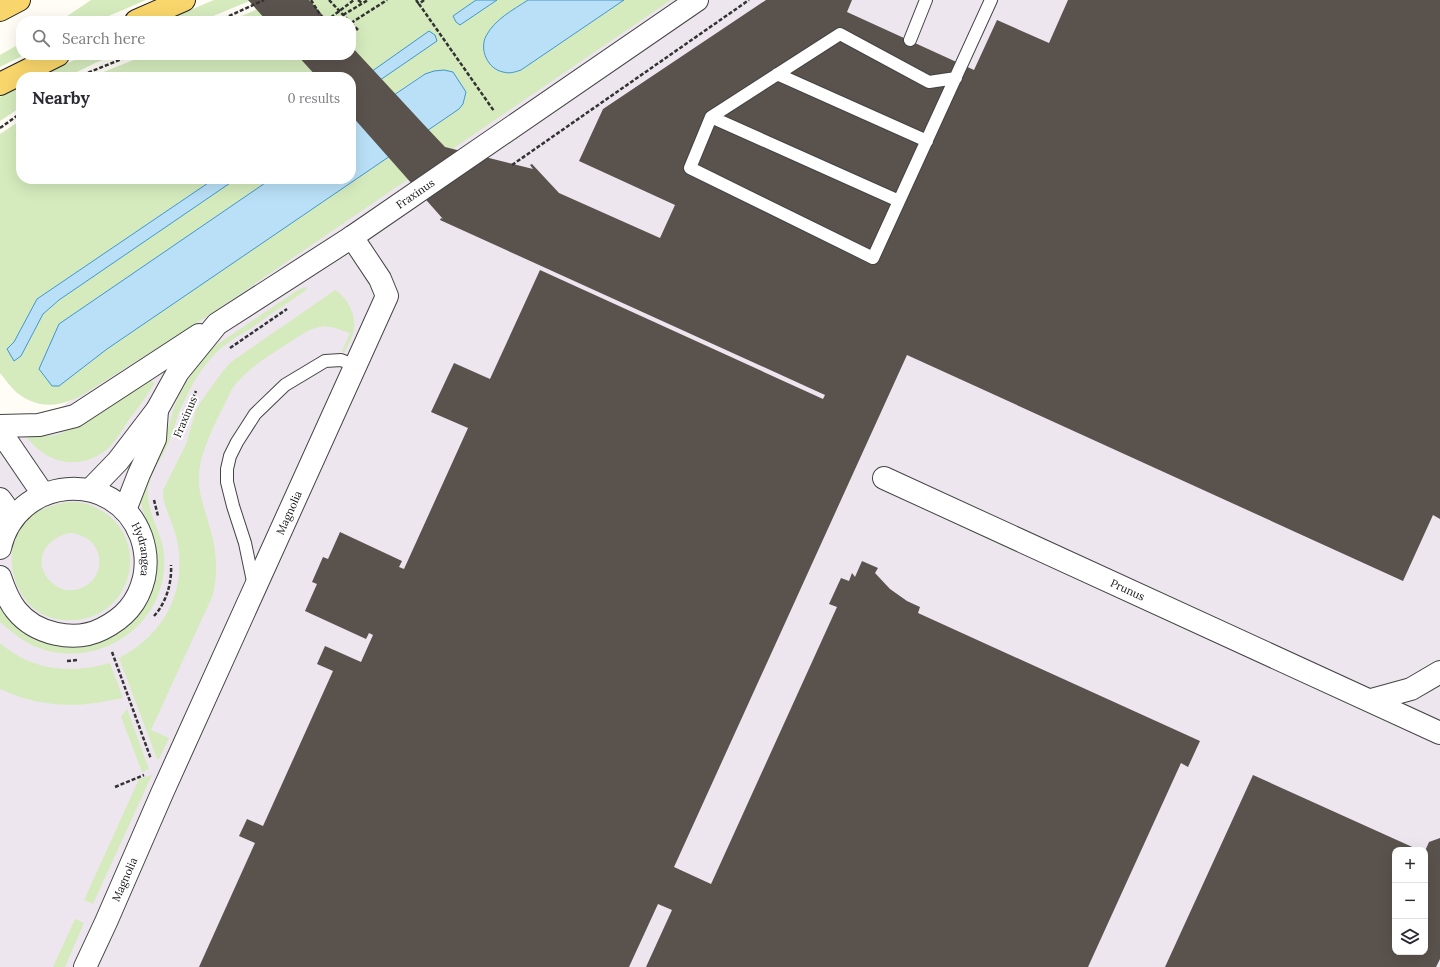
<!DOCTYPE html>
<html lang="en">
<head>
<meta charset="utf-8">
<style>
  body { margin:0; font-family:Lora,serif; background:#f7f7f7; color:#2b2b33 }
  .controls { position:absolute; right:12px; bottom:12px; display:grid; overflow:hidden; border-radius:8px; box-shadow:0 4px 16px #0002 }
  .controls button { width:36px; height:36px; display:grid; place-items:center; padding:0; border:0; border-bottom:1px solid #e1e1e2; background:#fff; color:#2b2b33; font:20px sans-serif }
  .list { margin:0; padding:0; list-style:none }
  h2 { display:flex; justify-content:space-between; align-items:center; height:52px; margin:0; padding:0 16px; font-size:17px }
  h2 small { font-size:13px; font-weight:400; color:#7c7c81 }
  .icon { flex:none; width:22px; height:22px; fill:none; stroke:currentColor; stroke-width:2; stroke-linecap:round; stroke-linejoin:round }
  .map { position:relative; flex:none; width:1440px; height:967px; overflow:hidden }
  .search { position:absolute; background:#fff; box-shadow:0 4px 16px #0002; left:16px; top:16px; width:340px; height:44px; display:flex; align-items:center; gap:10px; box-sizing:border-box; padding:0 14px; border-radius:16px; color:#7c7c81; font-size:15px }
  .panel { position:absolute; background:#fff; box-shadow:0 4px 16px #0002; left:16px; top:72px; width:340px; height:112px; border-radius:16px }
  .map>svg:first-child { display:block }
  .industrial { fill:#eee6ef; fill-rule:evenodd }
  .green { fill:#d5ebbd; fill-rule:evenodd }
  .water { fill:#b9e0f7; stroke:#3f96cf }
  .building { fill:#5a524d }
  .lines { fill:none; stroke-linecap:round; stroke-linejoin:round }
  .service-casing { stroke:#444; stroke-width:14 }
  .minor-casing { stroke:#444; stroke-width:24 }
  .primary-casing { stroke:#222; stroke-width:24 }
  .path { stroke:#333; stroke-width:2.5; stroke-dasharray:4 2; stroke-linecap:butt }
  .service { stroke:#fff; stroke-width:12 }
  .minor { stroke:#fff; stroke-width:22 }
  .primary { stroke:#f9d66b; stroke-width:22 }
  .path-bridge { stroke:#333; stroke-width:2.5; stroke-dasharray:4 2; stroke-linecap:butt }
  .labels { text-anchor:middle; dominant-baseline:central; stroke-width:4; stroke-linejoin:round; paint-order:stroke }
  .street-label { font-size:11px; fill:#111; stroke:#fff }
</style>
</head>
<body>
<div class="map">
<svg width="1440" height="967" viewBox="0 0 1440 967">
  <rect width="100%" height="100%" fill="#fffdf5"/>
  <path class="industrial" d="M657 0H1440V967H0V449ZM1395 850H1425V952H1395Z"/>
  <path class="green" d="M91 0H146L97 21H60Z
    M214 0H252L201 21H164Z
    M278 0H476L454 16 460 25 497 0H528C514 10 486 25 484 43 484 47 485 52 485 56L521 70 624 0H671L206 317 89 391C64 407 38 412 14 390 9 385 5 379 0 373V134L21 120V179H214L37 299 14 342 7 349 21 356 43 314 59 300 236 179H271L60 324 58 386 107 349 459 109 465 100 424 74 351 124V77H91L146 55H351V21H230Z
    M21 43V55H24L0 67V55Z
    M85 55H115L95 63 67 77H38Z
    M21 85V107L0 121V97Z
    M305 287 307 288 305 291C286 304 268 316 250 329 238 336 225 344 215 354 201 368 191 386 183 404 176 417 174 431 168 444 162 458 151 472 148 488 146 507 157 525 162 543 164 551 165 562 164 570 159 628 100 666 45 650 27 645 14 634 0 622V608L3 610 84 644 156 561C155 552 155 543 152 534 148 523 141 512 141 499 141 485 153 465 159 451 166 436 170 421 175 405 184 383 199 362 216 345L298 290Z
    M335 290C347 297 356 314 354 329 353 337 347 346 344 353L342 351 350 333C340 330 331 325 320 327 309 329 299 336 290 342 269 356 247 368 232 389 221 413 199 450 199 477 198 495 206 512 210 528 217 550 218 573 213 595L151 730 169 738 159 759H157L119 658C162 636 186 594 178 545 175 528 167 514 163 498V490L186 444 196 410 202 400 223 371 231 362Z
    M151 378 154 384C147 396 139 406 131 417 123 428 116 442 105 451 77 472 44 462 25 435 33 434 39 436 47 436 55 436 62 433 69 430Z
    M69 502C75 502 81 502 87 504 157 527 137 627 62 620 48 619 32 610 24 598 5 570 7 532 37 512 47 506 58 504 69 502ZM70 533C113 537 106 593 67 590 60 589 54 585 49 580 32 560 47 537 70 533Z
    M0 643C32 671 70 674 110 663L123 698C107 701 89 705 73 705 48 705 23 700 0 689Z
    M127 709 149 769 142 772 121 717Z
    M152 775 93 904 84 900 139 779Z
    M75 919 84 923 65 967H53Z"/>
  <path class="water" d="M476 0H497L460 25 456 22 453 16Z
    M528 0H624L521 70C515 72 510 74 503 72 488 69 479 50 486 36 495 19 513 10 528 0Z
    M429 31 435 35 437 41 351 100V86Z
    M444 70 453 72 466 92 463 104 459 109 107 349 59 386H52L39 369 59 324 271 179H351V124L425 74 434 71Z
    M214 179H236L59 300 43 314 21 356 14 361 7 349 14 342 37 299Z"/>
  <path class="building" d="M248 0H309L328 21H267Z
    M766 0H852L847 12 974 70 997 20 1049 43 1068 0H1440V519L1433 515 1403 581 907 355 674 867 711 884 712 882 837 607 829 604 841 578 849 581 852 573 855 577 862 561 878 568 875 573 890 589 907 601 920 607 918 613 1200 741 1188 767 1181 763 1088 967H646L672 910 658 904 629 967H199L255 843 239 836 247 819 263 826 333 671 317 664 325 646 361 662 373 635 369 633 366 639 305 611 317 584 312 582 323 557 328 559 340 532 402 561 399 567 404 569 468 428 431 412 454 363 490 379 540 270 823 399 825 395 440 220 441 218 443 219 351 115V77H317L297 55H351V46L427 128 445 147 533 169 530 165 532 164 559 193 660 238 675 205 579 161 603 109Z
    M1253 775 1419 850H1395V952H1425V851L1429 842 1440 838V959L1436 967H1165Z"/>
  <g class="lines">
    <defs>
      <path id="service" d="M910 40 926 0
        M777 74 927 141
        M956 78 929 82 840 34 711 117 690 168 873 258 991 0
        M711 117 899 201
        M254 586 245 543 233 506 227 482V469L230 456 237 442 255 414 285 385 325 361 341 360 354 365"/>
      <g id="minor">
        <path d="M0 426 39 425 75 416 199 335"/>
        <path d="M0 431 43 494"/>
        <path id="s1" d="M884 478 1440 733"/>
        <path id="s2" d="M90 490 118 461 157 410 178 372 217 324 352 237 697 0"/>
        <path d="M0 499 13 517"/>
        <path d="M125 510 139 474 155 439 157 410"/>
        <path id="s3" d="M0 548C16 476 115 467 141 536 146 550 147 564 144 578 138 603 124 618 102 629 74 643 35 634 16 610 8 600 4 589 0 577"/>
        <path d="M1371 700 1411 689 1440 672"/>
        <path id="s4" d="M85 967 106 922 163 791 387 296 380 279 352 237"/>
      </g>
      <path id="primary" d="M0 10 19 0
        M136 21 184 0
        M0 84 58 55"/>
    </defs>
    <use href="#service" class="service-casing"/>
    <use href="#minor" class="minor-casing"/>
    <use href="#primary" class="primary-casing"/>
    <path class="path" d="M311 0 324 21
      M358 0 362 3
      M416 0 419 4
      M424 0 419 4 494 111
      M343 15 368 0
      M218 21 264 0
      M326 21 354 0
      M351 23 387 0
      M351 23 358 30
      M77 77 132 55
      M0 128 21 113
      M512 165 749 0
      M230 348 287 309
      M181 426 190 404 196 391
      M154 500 158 516
      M154 616C166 603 172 583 171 565
      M112 652 151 759
      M67 661 78 660
      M115 787 144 775"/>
    <use href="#service" class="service"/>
    <use href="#minor" class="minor"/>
    <use href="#primary" class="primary"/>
    <path class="path-bridge" d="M329 0 349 21"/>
  </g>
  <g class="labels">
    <g class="street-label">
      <text stroke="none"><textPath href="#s2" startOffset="447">Fraxinus</textPath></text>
      <text transform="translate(185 417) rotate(-67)">Fraxinus</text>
      <text stroke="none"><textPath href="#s4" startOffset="498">Magnolia</textPath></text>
      <text stroke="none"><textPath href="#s3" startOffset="203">Hydrangea</textPath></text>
      <text stroke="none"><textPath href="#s1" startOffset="268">Prunus</textPath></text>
      <text stroke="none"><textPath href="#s4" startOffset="96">Magnolia</textPath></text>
    </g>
  </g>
</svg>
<div class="controls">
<button>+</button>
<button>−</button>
<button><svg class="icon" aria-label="layers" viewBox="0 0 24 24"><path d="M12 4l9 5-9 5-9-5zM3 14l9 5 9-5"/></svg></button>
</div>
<div class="search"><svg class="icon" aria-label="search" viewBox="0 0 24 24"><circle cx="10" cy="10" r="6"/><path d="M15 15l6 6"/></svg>Search here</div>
<section class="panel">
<h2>Nearby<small>0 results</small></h2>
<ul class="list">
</ul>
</section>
</div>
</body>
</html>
